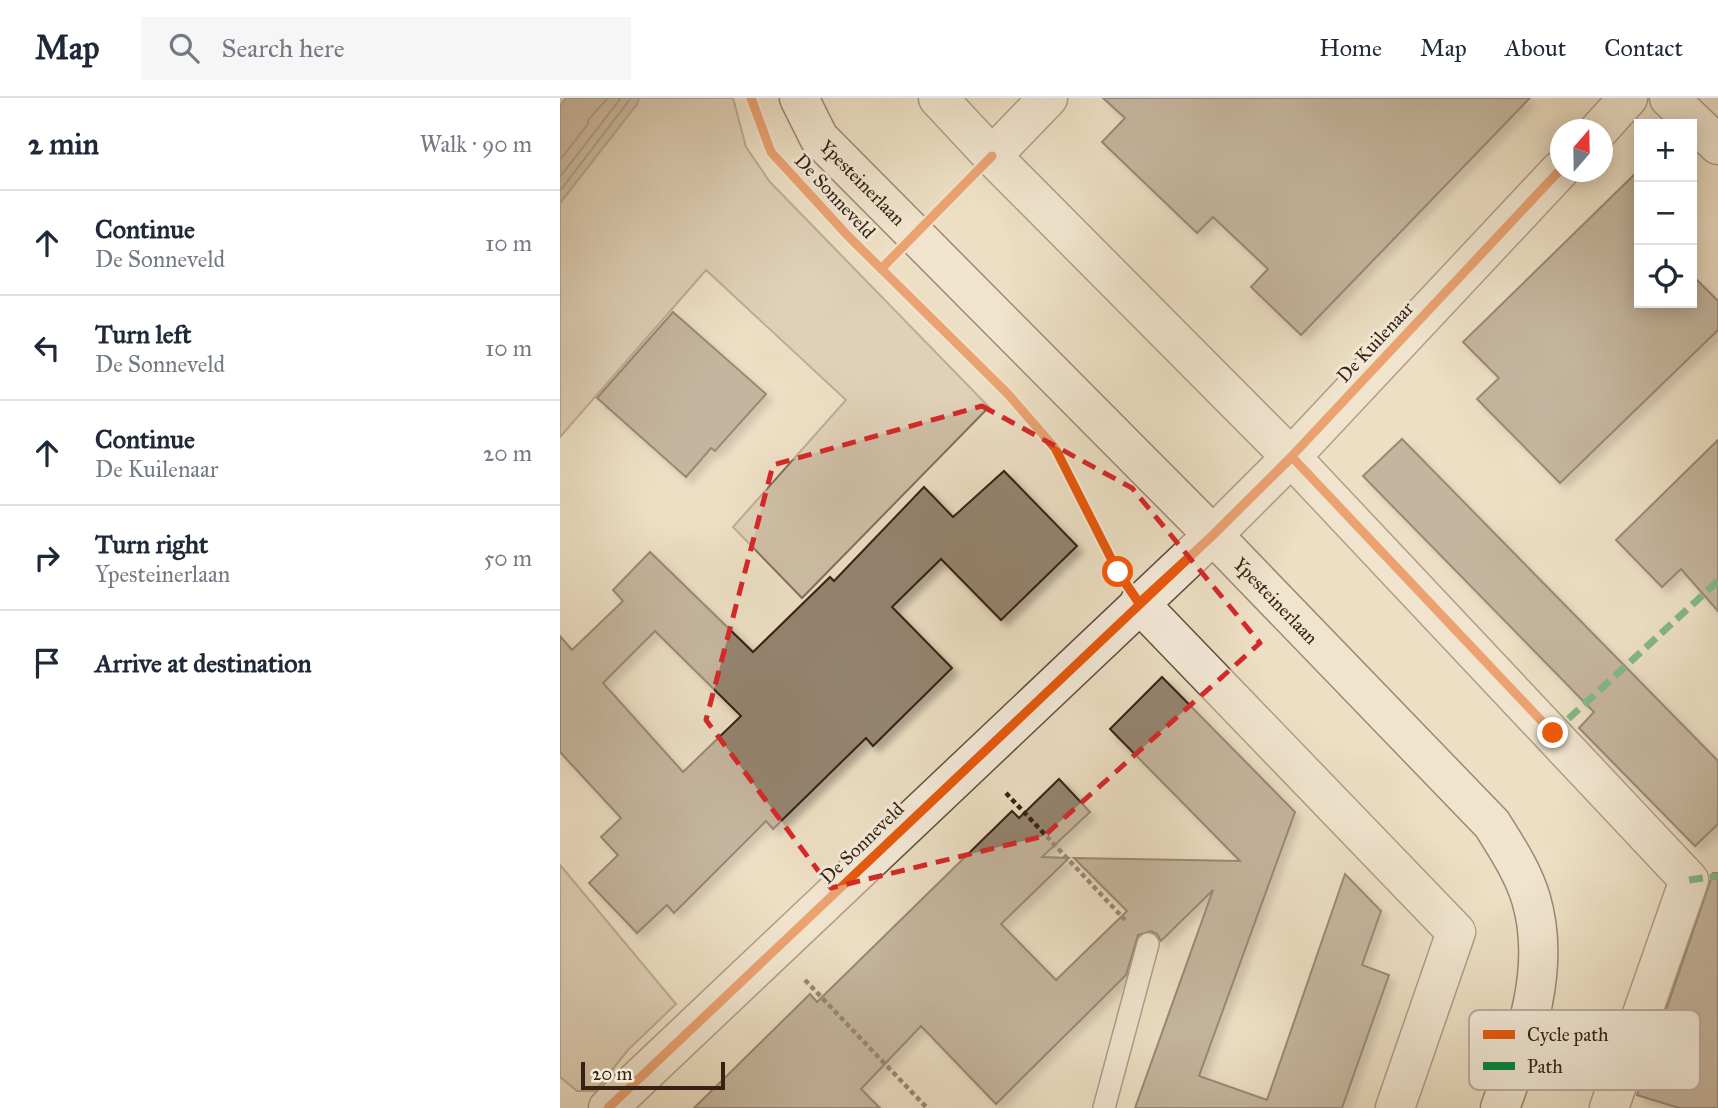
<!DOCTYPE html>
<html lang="en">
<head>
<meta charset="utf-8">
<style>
  body { margin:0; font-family:"IM FELL Great Primer",serif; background:#f6f6f7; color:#1f2937 }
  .controls { position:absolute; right:21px; top:21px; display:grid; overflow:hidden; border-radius:0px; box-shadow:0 4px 18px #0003 }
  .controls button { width:63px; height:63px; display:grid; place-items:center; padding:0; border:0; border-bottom:2px solid #e0e1e3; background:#fff; color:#1f2937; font:35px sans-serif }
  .compass { position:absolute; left:990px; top:21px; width:63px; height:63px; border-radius:50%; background:#fff; box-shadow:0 4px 18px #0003; rotate:20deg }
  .scale { position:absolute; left:21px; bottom:18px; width:144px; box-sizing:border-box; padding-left:7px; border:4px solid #362113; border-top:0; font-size:19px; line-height:24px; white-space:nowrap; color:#362113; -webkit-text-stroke:5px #f3ead9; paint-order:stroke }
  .stop { position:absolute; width:21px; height:21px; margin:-16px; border:5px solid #ea580c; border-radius:50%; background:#fff }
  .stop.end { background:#ea580c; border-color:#fff; box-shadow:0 2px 7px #0008 }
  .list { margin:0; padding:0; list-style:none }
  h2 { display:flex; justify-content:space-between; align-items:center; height:91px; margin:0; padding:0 28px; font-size:30px }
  h2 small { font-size:23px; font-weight:400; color:#747a83 }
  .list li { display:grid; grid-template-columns:46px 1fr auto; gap:21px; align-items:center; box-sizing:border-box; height:105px; padding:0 28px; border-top:2px solid #e0e1e3 }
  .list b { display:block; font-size:26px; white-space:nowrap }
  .list p { margin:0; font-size:23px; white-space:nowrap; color:#747a83 }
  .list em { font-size:23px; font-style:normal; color:#747a83 }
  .icon { flex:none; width:38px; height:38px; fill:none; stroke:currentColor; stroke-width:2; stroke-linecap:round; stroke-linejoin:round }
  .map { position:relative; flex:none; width:1158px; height:1010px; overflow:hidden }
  header { display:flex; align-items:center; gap:42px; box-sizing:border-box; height:98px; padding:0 35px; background:#fff; border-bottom:2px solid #e0e1e3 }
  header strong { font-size:33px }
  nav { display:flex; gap:38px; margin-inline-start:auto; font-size:24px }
  .search { width:490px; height:63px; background:#f6f6f7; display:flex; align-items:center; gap:18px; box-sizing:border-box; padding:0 24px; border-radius:0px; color:#747a83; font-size:26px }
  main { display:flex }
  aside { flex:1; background:#fff }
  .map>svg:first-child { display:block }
  .green { fill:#cebfa6; stroke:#82705c; stroke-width:2 }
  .water { fill:#af9e88; stroke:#7f6c59; stroke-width:2 }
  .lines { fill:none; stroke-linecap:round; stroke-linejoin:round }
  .shore { stroke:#72604e; stroke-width:2 }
  .building { fill:#95846f; stroke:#362113; stroke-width:2; fill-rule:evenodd; filter:url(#shadow) }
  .lane-casing { stroke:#64503f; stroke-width:24 }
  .street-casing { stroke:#64503f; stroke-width:41 }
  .secondary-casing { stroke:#362113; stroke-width:41 }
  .path { stroke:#362113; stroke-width:4.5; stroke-dasharray:5 3.5; stroke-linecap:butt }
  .lane { stroke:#f3ead9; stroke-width:21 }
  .street { stroke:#f3ead9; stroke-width:38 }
  .secondary { stroke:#f3ead9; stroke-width:38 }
  .quiet { stroke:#00873e; stroke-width:7; stroke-dasharray:14 7; stroke-linecap:butt }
  .cycleway-casing { stroke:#f3ead9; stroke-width:13 }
  .cycleway { stroke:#e8590c; stroke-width:9 }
  .route { stroke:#ea580c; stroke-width:9 }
  .marked { fill:none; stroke:#d62828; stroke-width:5; stroke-dasharray:14 9; stroke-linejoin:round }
  .labels { text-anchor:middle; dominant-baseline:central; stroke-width:6; stroke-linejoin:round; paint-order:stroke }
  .street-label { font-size:19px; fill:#362113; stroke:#f3ead9 }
  .key { fill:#f3ead9; stroke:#baae9e; stroke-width:2 }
  .key-label { font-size:19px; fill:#362113 }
</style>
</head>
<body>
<header>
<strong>Map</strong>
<div class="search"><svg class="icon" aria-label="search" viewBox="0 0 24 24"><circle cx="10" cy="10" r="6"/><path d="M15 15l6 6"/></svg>Search here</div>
<nav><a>Home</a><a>Map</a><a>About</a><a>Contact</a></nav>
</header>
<main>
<aside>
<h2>2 min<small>Walk · 90 m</small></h2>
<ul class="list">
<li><svg class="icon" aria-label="ahead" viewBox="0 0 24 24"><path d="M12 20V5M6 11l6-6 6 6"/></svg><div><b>Continue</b><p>De Sonneveld</p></div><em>10 m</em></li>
<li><svg class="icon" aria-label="left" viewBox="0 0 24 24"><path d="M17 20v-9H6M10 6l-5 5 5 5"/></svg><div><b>Turn left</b><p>De Sonneveld</p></div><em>10 m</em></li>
<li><svg class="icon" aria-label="ahead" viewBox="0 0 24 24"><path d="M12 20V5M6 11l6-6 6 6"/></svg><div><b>Continue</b><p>De Kuilenaar</p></div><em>20 m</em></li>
<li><svg class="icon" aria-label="right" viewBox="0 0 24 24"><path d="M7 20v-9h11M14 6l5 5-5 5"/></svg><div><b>Turn right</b><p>Ypesteinerlaan</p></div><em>50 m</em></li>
<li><svg class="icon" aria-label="arrive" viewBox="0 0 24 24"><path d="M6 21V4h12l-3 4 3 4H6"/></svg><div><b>Arrive at destination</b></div></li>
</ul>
</aside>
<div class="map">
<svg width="1158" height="1010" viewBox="0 0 1158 1010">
  <defs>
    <filter id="shadow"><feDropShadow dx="6" dy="6" stdDeviation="3.5" flood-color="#0004"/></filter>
  </defs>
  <rect width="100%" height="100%" fill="#eddfc4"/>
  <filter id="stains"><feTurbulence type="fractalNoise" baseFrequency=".00286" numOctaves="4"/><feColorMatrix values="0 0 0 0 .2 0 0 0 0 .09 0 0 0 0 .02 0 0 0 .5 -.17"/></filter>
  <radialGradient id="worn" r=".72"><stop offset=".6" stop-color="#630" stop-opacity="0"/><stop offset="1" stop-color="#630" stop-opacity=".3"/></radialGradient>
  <path class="green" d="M79 0H173L186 49 210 84 429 309 242 500 173 429 286 302 146 172 0 339V105L77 6Z
    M0 767 116 906 68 952 35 993H17L0 979Z"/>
  <path class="water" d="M6 0H79L77 6 0 105V8Z"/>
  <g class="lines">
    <path class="shore" d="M0 62 28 26V22L48 0
      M0 79 61 0
      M0 93 71 0"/>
  </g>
  <path class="building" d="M543 0H970L741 237 691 189 708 171 653 119 637 135 542 44 565 20Z
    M1079 72V205H1132V187L1137 182 1158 203V232L1000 385 917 301 939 280 903 244Z
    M113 214 206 296 155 353 151 350 126 379 37 300Z
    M842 341 1158 663V726L1135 748 1019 630 1034 614 803 378Z
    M1158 342V513L1121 471 1102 489 1056 442Z
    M444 373 517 448 441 522 381 461 332 509 392 570 313 648 306 640 213 731 206 723 114 815 107 807 77 835 29 785 58 757 41 739 61 720 0 654V538L12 552 63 503 53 492 90 454 193 554 270 479 274 483 364 389 393 419ZM95 533 181 618 123 674 43 585Z
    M602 579 735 714 639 978 707 1002 785 776 821 813 802 867 829 877 782 1010H575L653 792 601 843 597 836 591 833 578 837 566 877 436 1006 361 928 301 991 320 1010H134L250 896 257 904 452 713 459 720 499 681 530 714 482 759 509 760 441 826 496 882 567 813 514 760 680 763 550 631Z
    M1153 775H1158V1010H1119L1077 997Z"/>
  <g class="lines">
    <defs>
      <path id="lane" d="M544 1010 588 846"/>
      <path id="street" d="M378 0 432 58 731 359 1129 782 1049 1010
        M1109 0 1158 47
        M1039 32 1068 0
        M432 58 488 0
        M579 505 896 834 835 1010
        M48 1010 653 437 731 359 1000 72"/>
      <g id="secondary">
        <path id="s1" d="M239 0 259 40 653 437 932 726C947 750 963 774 971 801 992 872 964 944 940 1010"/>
      </g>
    </defs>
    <use href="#lane" class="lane-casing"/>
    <use href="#street" class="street-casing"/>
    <use href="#secondary" class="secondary-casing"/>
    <path class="path" d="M446 695 565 822
      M245 882 367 1010"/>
    <use href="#lane" class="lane"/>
    <use href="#street" class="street"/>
    <use href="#secondary" class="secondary"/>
    <path class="quiet" d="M993 635 1158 483
      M1129 782 1158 778"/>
    <defs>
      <path id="cycleway" d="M191 0 211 54 288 138 447 295 495 350 558 474 579 505
        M321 171 432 58
        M48 1010 653 437 731 359 1000 72"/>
    </defs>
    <use href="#cycleway" class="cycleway-casing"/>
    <use href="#cycleway" class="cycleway"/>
  </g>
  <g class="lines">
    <path class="route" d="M558 474 579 505 653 437 732 359 993 635"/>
  </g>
  <path d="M0 0H1158V1010H0ZM422 308 572 390 700 545 484 738 271 790 146 622 213 367Z" fill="#eddfc4" fill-opacity=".55" fill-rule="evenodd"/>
  <path class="marked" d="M422 308 572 390 700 545 484 738 271 790 146 622 213 367Z"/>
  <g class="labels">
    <g class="street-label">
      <text stroke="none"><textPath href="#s1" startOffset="107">Ypesteinerlaan</textPath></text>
      <text transform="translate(275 98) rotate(47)">De Sonneveld</text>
      <text transform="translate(815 244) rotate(-47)">De Kuilenaar</text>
      <text stroke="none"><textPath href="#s1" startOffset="695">Ypesteinerlaan</textPath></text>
      <text transform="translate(302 745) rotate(-44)">De Sonneveld</text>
    </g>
  </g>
  <rect x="909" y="912" width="231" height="80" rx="10" class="key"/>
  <rect x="923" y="932" width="32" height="9" fill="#e8590c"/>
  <rect x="923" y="964" width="32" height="8" fill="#00873e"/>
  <g class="key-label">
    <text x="967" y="943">Cycle path</text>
    <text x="967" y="975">Path</text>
  </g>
  <rect width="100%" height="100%" filter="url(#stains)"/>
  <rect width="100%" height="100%" fill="url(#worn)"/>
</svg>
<div class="controls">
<button>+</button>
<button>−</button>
<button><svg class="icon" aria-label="locate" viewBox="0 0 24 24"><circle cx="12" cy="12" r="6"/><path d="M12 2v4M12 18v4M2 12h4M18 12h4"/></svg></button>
</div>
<svg class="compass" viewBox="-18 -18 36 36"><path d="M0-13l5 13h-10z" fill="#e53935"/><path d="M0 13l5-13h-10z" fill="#747a83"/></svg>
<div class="scale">20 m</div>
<div class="stop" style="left:558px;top:474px"></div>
<div class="stop end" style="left:993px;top:635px"></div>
</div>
</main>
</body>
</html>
